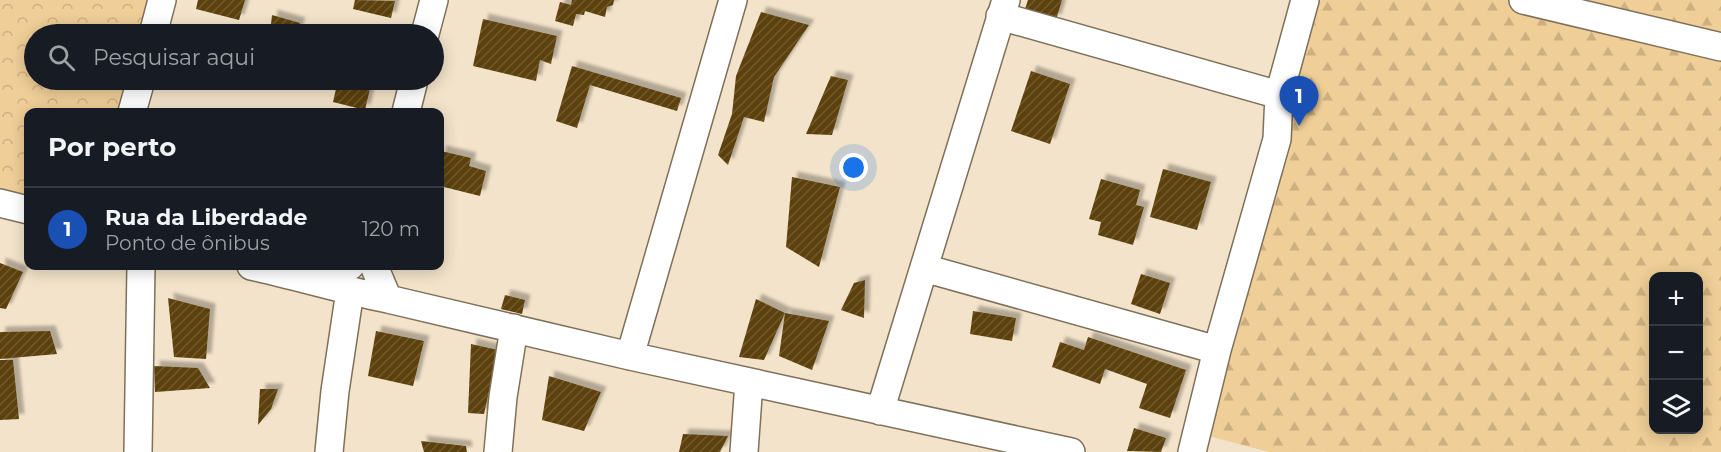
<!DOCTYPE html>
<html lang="pt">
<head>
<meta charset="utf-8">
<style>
  body { margin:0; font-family:Montserrat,sans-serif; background:#20242c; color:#f1f3f6 }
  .controls { position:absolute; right:18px; bottom:18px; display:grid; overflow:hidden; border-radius:12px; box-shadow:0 3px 15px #0003 }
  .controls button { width:54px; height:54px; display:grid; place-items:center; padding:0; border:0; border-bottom:2px solid #363941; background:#171b24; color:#f1f3f6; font:30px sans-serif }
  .you { position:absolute; left:854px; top:168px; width:21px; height:21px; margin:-15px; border:4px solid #fff; border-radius:50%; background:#1a73e8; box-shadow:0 0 0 9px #1a73e833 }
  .badge { display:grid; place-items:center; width:39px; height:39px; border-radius:50%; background:#b45309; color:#fff; font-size:20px; font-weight:700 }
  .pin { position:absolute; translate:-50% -50px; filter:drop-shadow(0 2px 3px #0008) }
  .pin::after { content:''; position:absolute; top:32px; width:21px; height:18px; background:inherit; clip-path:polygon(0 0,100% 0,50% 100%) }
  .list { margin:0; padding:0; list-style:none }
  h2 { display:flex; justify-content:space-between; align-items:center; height:78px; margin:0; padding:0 24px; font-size:26px }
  h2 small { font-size:20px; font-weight:400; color:#9ea1a6 }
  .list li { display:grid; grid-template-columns:39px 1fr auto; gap:18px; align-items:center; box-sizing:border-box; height:84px; padding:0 24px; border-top:2px solid #363941 }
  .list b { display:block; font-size:22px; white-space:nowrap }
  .list p { margin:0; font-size:20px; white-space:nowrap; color:#9ea1a6 }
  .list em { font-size:20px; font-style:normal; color:#9ea1a6 }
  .icon { flex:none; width:33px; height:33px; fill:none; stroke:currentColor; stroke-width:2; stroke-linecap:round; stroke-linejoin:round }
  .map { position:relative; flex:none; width:1721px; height:452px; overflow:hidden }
  .search { position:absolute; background:#171b24; box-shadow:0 3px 15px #0003; left:24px; top:24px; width:420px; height:66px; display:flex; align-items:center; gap:15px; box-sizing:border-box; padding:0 21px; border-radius:33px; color:#9ea1a6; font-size:22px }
  .panel { position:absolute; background:#171b24; box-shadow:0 3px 15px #0003; left:24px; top:108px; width:420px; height:162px; border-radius:12px }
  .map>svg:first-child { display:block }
  .forest { fill:url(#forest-firs); fill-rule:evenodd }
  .park { fill:url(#park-crowns) }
  .building { fill:url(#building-hatch); filter:url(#shadow) }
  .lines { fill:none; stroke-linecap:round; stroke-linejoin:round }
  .minor-casing { stroke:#7e705a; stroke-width:30 }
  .minor { stroke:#fff; stroke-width:27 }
</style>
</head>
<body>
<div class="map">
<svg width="1721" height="452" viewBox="0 0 1721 452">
  <defs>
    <pattern id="forest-firs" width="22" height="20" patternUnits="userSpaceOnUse" patternTransform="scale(1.5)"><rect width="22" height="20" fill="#efce97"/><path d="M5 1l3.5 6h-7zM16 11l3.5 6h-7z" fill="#cdb081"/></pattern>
    <pattern id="park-crowns" width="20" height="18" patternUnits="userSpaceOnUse" patternTransform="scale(1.5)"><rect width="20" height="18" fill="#efce97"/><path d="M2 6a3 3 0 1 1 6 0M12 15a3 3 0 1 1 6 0" fill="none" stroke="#cdb081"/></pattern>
    <pattern id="building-hatch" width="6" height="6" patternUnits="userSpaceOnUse" patternTransform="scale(1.5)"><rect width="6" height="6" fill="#5c410a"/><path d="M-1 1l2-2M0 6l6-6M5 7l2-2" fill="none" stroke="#705a2d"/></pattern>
    <filter id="shadow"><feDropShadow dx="5.5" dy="-5.5" stdDeviation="1.5" flood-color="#0004"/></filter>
  </defs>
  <rect width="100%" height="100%" fill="#f3e3ca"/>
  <path class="forest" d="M1304 0H1721V452H1269L1209 436ZM1654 276H1698V430H1654Z"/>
  <path class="park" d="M0 0H155L146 34H34V80H133L124 112H28V199L0 191Z"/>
  <path class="building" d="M198 0H245L239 20 196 9Z
    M355 0 395 1 391 18 353 9Z
    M572 0H614L613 5 607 7 605 17 585 11 584 15 576 14 573 26 555 21 560 2 571 5Z
    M1028 0H1062L1056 20 1024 12Z
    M761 12 809 25 774 77 764 122 744 117 728 165 718 155 732 114 736 76Z
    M272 15 300 23 296 34H270Z
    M483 19 557 36 551 64 540 60 536 81 473 66Z
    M572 66 681 98 677 111 590 85 577 128 556 121Z
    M1031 71 1070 84 1050 144 1011 131Z
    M831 76 848 80 832 135 806 134Z
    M338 80H372L365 110 333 102Z
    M441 151 471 158 469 166 486 171 480 196 440 186V157Z
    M1163 169 1211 182 1197 230 1150 217Z
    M792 177 840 187 819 267 786 247Z
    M1101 179 1140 190 1136 205 1144 207 1133 245 1098 235 1101 222 1089 219Z
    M0 263 23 272 6 309 0 308Z
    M1141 274 1170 283 1160 314 1131 304Z
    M865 280 864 318 841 310 854 283Z
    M505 295 525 300 522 314 501 309Z
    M168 298 210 309 206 359 174 357Z
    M756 299 785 313 829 321 812 370 779 356 785 313 764 360 739 357Z
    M973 311 1016 318 1012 341 970 334Z
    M50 331 57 354 0 359V332Z
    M376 331 424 341 413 386 368 376Z
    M1088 337 1186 370 1170 418 1139 408 1147 384 1105 369 1100 384 1052 367 1060 342 1084 350Z
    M471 344 498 350 484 414 468 413Z
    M0 360H13L19 419 0 420Z
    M154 366 198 368 210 388 155 392Z
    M549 376 601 392 584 431 542 420Z
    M260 389H278L271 409 258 425Z
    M1134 428 1166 438 1161 452 1127 451Z
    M683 434 728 436 720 452H679Z
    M421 441 466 446 467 452H424Z"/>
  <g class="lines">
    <defs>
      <path id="minor" d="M1523 0 1721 47
        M1000 16 1279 95
        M153 34 162 0
        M425 34 434 0
        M132 112 141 80
        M406 112 414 80
        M0 203 28 210
        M251 266C297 276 342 290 388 299L630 356 1071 452
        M374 266 388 299
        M924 268 1217 350
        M320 282 350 266
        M630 356 733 0
        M880 411 1006 0
        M138 452 141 266
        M329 452 335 391 350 291
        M498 452 503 397 514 328
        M744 452 749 382
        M1192 452 1217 350 1277 139 1279 95 1305 0"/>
    </defs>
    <use href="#minor" class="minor-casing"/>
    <use href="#minor" class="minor"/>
  </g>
</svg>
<div class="controls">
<button>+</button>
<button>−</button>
<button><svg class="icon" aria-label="layers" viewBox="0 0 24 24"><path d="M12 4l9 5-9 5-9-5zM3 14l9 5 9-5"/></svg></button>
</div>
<div class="you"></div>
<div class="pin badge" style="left:1299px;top:126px;background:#1a4fb4">1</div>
<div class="search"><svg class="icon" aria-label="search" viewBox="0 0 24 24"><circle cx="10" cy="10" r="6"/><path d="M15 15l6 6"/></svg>Pesquisar aqui</div>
<section class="panel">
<h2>Por perto<small></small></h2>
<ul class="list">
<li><span class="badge" style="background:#1a4fb4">1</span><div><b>Rua da Liberdade</b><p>Ponto de ônibus</p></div><em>120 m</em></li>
</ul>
</section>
</div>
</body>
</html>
